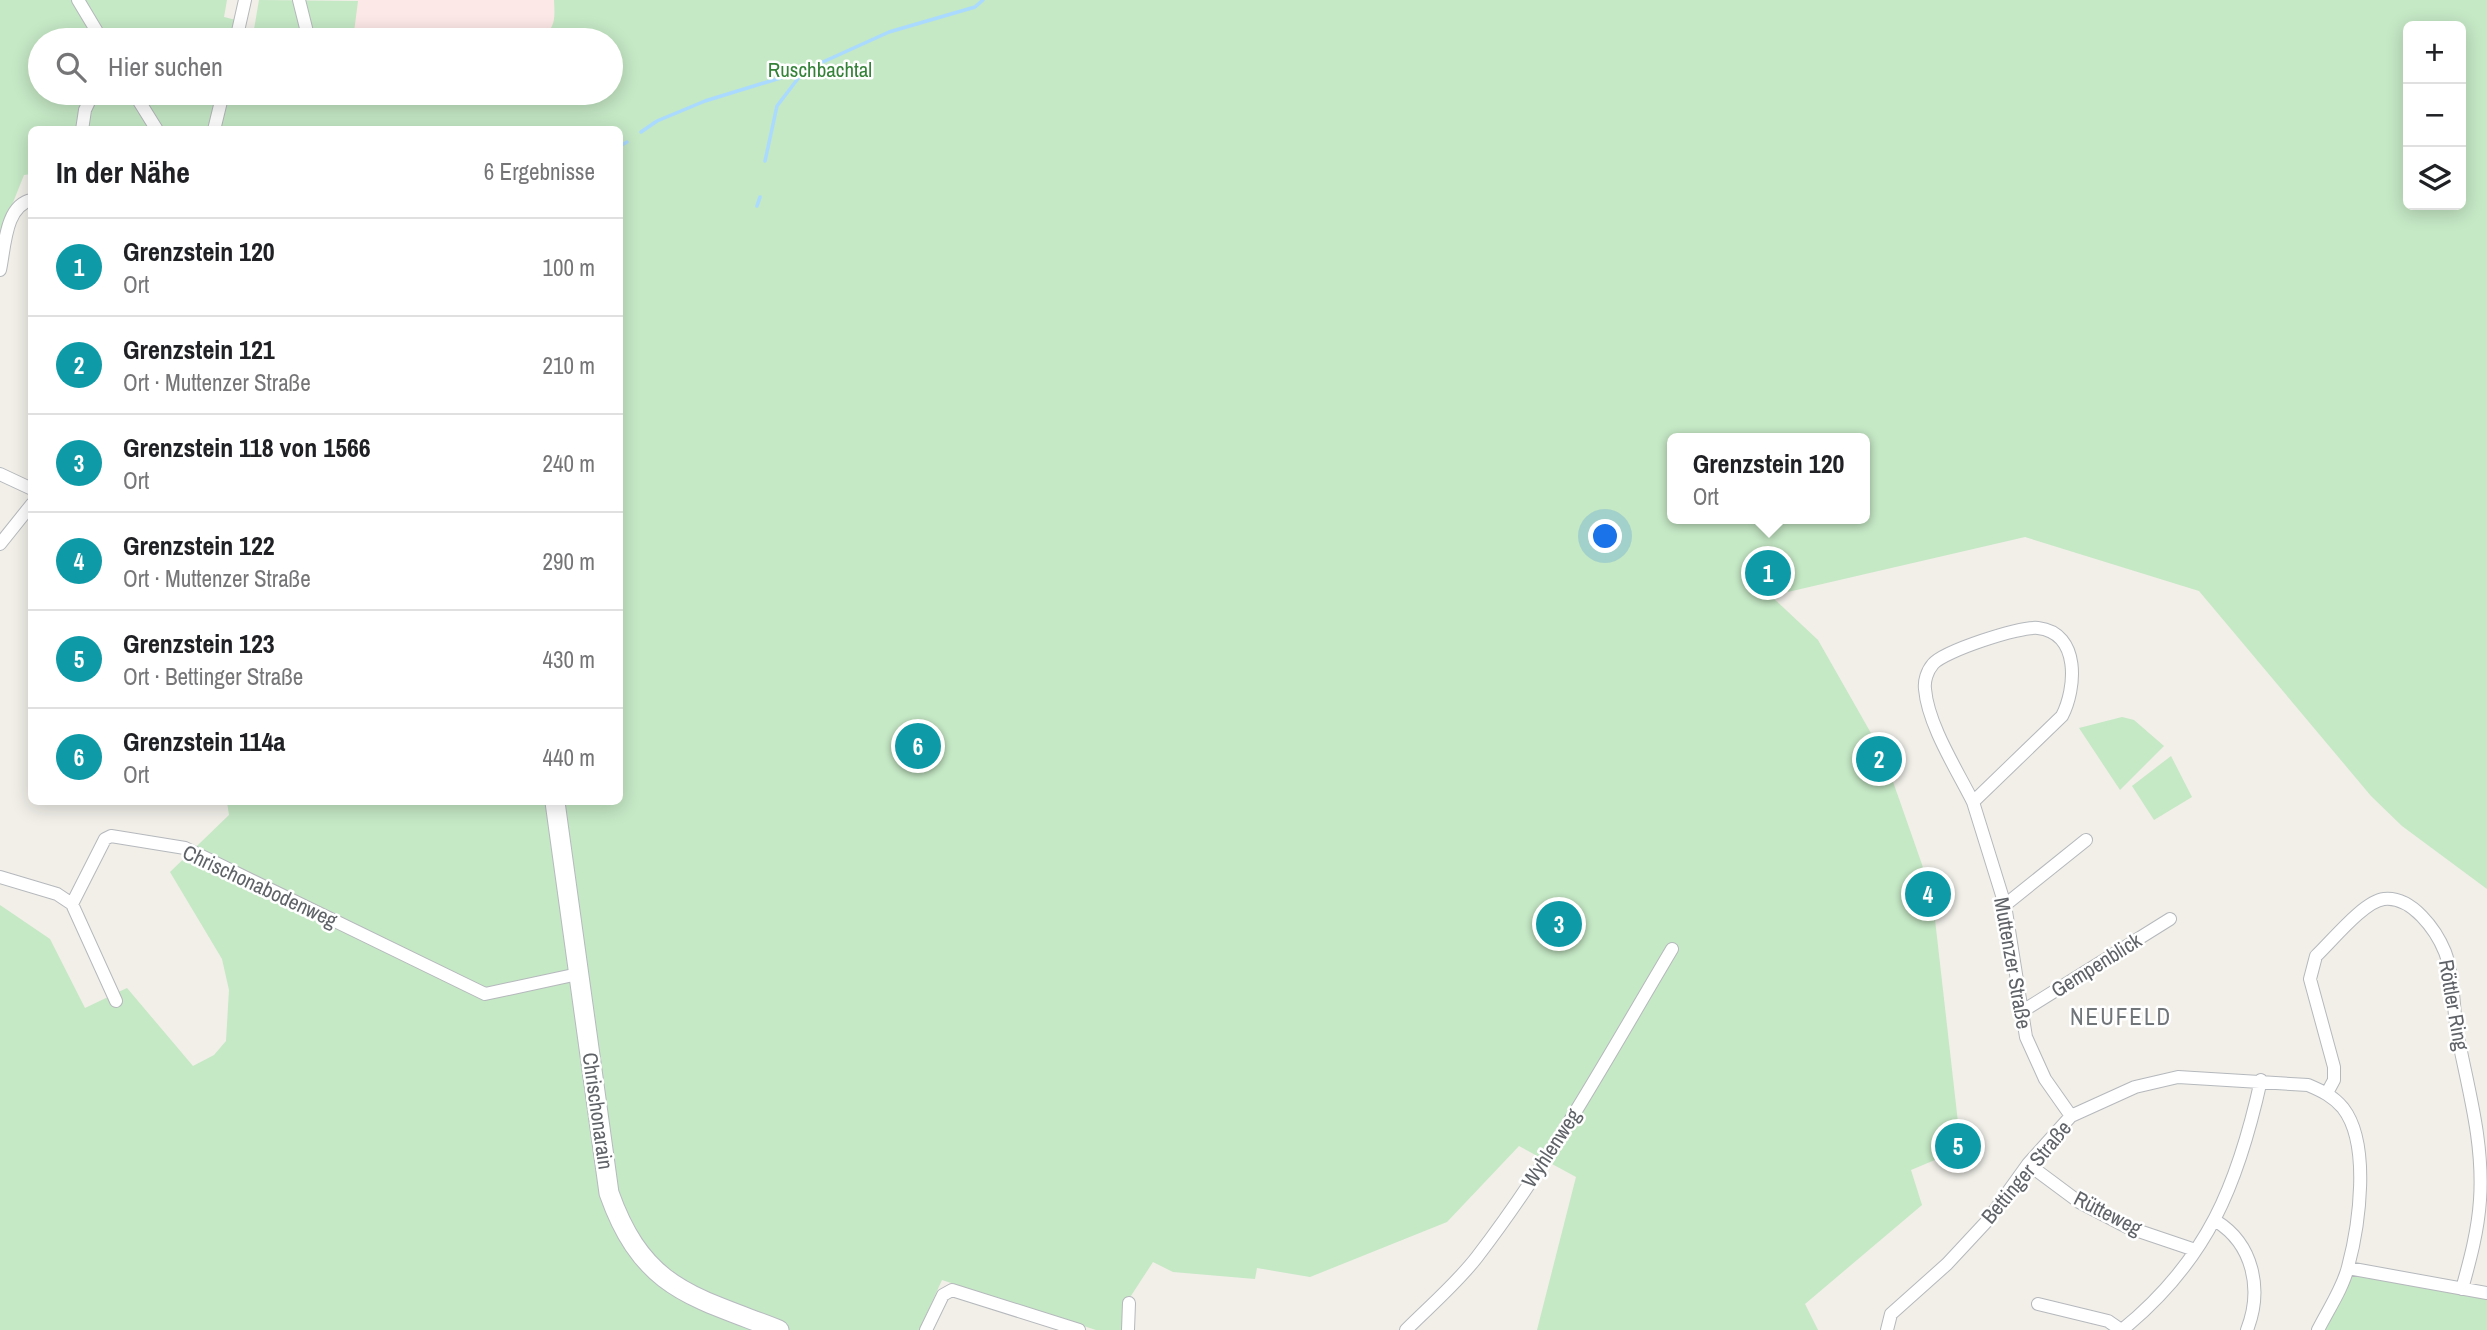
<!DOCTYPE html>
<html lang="de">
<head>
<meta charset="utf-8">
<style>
  body { margin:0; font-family:"Archivo Narrow",sans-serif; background:#f2f2f2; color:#202124 }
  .controls { position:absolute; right:21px; top:21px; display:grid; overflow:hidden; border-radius:10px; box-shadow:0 4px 18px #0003 }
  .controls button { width:63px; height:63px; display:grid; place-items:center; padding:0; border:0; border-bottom:2px solid #e0e0e0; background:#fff; color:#202124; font:35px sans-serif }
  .you { position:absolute; left:1606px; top:537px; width:24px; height:24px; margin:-18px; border:5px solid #fff; border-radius:50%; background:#1a73e8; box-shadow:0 0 0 10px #1a73e833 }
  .badge { display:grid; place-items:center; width:46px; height:46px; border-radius:50%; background:#ea4335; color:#fff; font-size:23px; font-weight:700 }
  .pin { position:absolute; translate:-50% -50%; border:4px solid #fff; box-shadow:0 2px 7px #0006 }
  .popup { position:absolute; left:1667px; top:433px; width:203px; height:91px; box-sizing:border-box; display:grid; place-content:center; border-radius:10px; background:#fff; filter:drop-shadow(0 2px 5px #0005); font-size:23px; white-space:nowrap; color:#757577 }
  .popup b { font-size:26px; color:#202124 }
  .popup::after { content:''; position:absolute; left:50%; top:100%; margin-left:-14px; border:14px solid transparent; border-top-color:#fff }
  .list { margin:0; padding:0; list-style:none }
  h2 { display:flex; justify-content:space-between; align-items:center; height:91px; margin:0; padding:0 28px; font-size:30px }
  h2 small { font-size:23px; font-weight:400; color:#757577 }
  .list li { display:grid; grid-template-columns:46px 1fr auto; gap:21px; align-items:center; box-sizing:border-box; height:98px; padding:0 28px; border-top:2px solid #e0e0e0 }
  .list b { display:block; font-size:26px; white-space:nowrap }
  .list p { margin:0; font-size:23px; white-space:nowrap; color:#757577 }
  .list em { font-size:23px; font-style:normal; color:#757577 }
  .icon { flex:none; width:38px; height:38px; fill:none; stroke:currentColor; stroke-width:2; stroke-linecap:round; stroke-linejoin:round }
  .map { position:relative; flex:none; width:2487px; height:1330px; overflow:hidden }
  .search { position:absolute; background:#fff; box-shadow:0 4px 18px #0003; left:28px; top:28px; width:595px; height:77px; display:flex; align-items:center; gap:18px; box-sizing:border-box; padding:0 24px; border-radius:38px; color:#757577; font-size:26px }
  .panel { position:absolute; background:#fff; box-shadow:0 4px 18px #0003; left:28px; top:126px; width:595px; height:679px; border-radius:10px }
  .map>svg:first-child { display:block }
  .medical { fill:#fce8e6 }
  .green { fill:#c5e8c5; fill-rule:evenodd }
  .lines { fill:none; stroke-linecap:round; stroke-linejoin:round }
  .stream { stroke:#aadaff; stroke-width:3.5 }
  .street-casing { stroke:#b5b8bc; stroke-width:14 }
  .secondary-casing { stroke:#b6babf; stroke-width:21 }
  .street { stroke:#fff; stroke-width:12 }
  .secondary { stroke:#fff; stroke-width:19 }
  .labels { text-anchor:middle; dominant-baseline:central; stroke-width:5; stroke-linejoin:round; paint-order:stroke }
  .park-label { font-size:21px; fill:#348238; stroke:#fff }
  .street-label { font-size:21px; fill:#5f6368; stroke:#fff }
  .neighbourhood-label { font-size:23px; letter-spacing:2px; fill:#70757a; stroke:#fff }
</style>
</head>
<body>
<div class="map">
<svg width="2487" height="1330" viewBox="0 0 2487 1330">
  <rect width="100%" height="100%" fill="#f1efe8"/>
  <path class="medical" d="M357 0H554L555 23 550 33 537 40H353Z"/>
  <path class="green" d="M0 0H227L224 17 240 21 238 31 253 35 259 0 358 1 353 40H40V93H611V40H537C556 29 555 20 554 0H2487V889L2402 826 2371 796 2199 591 2025 537 1771 596 1818 640 1884 756 1932 893 1961 1149 1911 1170 1922 1205 1805 1304 1818 1330H1537L1576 1177 1519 1146 1447 1222 1310 1277 1257 1268 1255 1279 1173 1272 1153 1262 1125 1305 1124 1330H1096L942 1280 919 1330H0V905L50 939 85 1008 127 988 193 1066 214 1055 226 1041 229 990 222 959 170 872 229 815 227 802H620V130L86 129 94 97 82 98 78 129 32 130 31 174 24 175 10 210 0 256ZM2408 26H2461V205H2408ZM1672 438H1864V519H1672Z
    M2122 717 2134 720 2164 746 2120 790 2079 728Z
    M2171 756 2192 797 2154 820 2132 786Z
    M2348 1268 2487 1293V1330H2318Z"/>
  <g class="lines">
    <path class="stream" d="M641 132 657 121 705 101 803 71 889 32 975 7 983 0
      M620 146 627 142
      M765 161 777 106 803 72
      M757 206 760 197"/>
    <defs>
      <path id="street" d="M78 0 102 40
        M299 0 309 40
        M236 40 245 0
        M134 93 157 130
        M365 93H374
        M82 130 85 110 93 93
        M214 130 223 93
        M0 270C5 247 5 205 32 200
        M0 474 32 489
        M0 544 32 504
        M1973 802C1957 770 1928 725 1925 689 1924 681 1927 671 1933 664 1944 651 2020 626 2038 628 2081 633 2076 689 2062 716L1973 802 2005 905 2026 1037 2045 1079 2071 1116
        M0 877 57 894 72 904
        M72 904 105 839 111 836 185 848 485 994 578 974
        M72 904 116 1001
        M2005 905 2086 840
        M2021 1012 2170 919
        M2327 1093 2334 1080V1067L2310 979 2316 956C2332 941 2364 901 2384 899 2412 896 2436 930 2445 952 2454 976 2453 1007 2457 1032 2468 1089 2484 1142 2480 1200 2478 1231 2470 1260 2462 1289
        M2028 1164 2079 1202 2127 1227 2195 1250
        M2216 1221C2253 1244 2263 1289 2247 1330
        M2348 1268 2487 1293
        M2038 1304 2108 1321 2121 1330
        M926 1330 943 1295 952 1290 1079 1330
        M1128 1330 1129 1303
        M1406 1330C1430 1306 1457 1283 1477 1257 1551 1161 1610 1053 1672 949
        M1887 1330 1891 1314 1947 1264 1987 1221 2028 1164 2071 1116 2135 1087 2178 1077 2308 1085C2322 1091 2333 1096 2343 1108 2371 1144 2359 1226 2348 1267 2343 1288 2328 1310 2318 1330
        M2122 1330C2208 1260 2238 1184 2261 1080"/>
      <path id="secondary" d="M555 802 609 1193C643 1289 692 1296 779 1330"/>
    </defs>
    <use href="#street" class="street-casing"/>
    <use href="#secondary" class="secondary-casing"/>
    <use href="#street" class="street"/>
    <use href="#secondary" class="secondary"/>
  </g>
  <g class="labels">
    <g class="park-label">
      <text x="820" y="69">Ruschbachtal</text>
    </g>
    <g class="street-label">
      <text transform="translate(260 886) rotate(25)">Chrischonabodenweg</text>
      <text transform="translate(2013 963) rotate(80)">Muttenzer Straße</text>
      <text transform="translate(2096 965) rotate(-32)">Gempenblick</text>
      <text transform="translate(2454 1005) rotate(80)">Röttler Ring</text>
      <text transform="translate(598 1111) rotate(82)">Chrischonarain</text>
      <text transform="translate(1551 1148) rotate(-57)">Wyhlenweg</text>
      <text transform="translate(2026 1172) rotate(-50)">Bettinger Straße</text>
      <text transform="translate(2108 1213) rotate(27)">Rütteweg</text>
    </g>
    <g class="neighbourhood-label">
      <text x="2121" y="1016">NEUFELD</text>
    </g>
  </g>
</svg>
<div class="controls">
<button>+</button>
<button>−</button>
<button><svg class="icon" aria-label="layers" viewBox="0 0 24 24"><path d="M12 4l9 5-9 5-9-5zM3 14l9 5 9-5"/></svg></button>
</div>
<div class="you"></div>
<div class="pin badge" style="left:1768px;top:573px;background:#0f9aa8">1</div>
<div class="popup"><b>Grenzstein 120</b>Ort</div>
<div class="pin badge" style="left:1879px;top:759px;background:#0f9aa8">2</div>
<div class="pin badge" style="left:1559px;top:924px;background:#0f9aa8">3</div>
<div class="pin badge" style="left:1928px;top:894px;background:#0f9aa8">4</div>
<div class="pin badge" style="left:1958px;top:1146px;background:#0f9aa8">5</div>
<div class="pin badge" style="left:918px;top:746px;background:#0f9aa8">6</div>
<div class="search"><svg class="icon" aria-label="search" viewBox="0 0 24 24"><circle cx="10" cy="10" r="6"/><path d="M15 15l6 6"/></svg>Hier suchen</div>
<section class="panel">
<h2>In der Nähe<small>6 Ergebnisse</small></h2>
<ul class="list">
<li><span class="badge" style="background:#0f9aa8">1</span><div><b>Grenzstein 120</b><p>Ort</p></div><em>100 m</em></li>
<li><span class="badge" style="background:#0f9aa8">2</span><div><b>Grenzstein 121</b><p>Ort · Muttenzer Straße</p></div><em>210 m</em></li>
<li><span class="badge" style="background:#0f9aa8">3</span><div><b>Grenzstein 118 von 1566</b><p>Ort</p></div><em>240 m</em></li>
<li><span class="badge" style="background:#0f9aa8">4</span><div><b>Grenzstein 122</b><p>Ort · Muttenzer Straße</p></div><em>290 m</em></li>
<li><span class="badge" style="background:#0f9aa8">5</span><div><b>Grenzstein 123</b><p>Ort · Bettinger Straße</p></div><em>430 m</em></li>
<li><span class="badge" style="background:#0f9aa8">6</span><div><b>Grenzstein 114a</b><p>Ort</p></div><em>440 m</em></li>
</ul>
</section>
</div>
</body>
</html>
